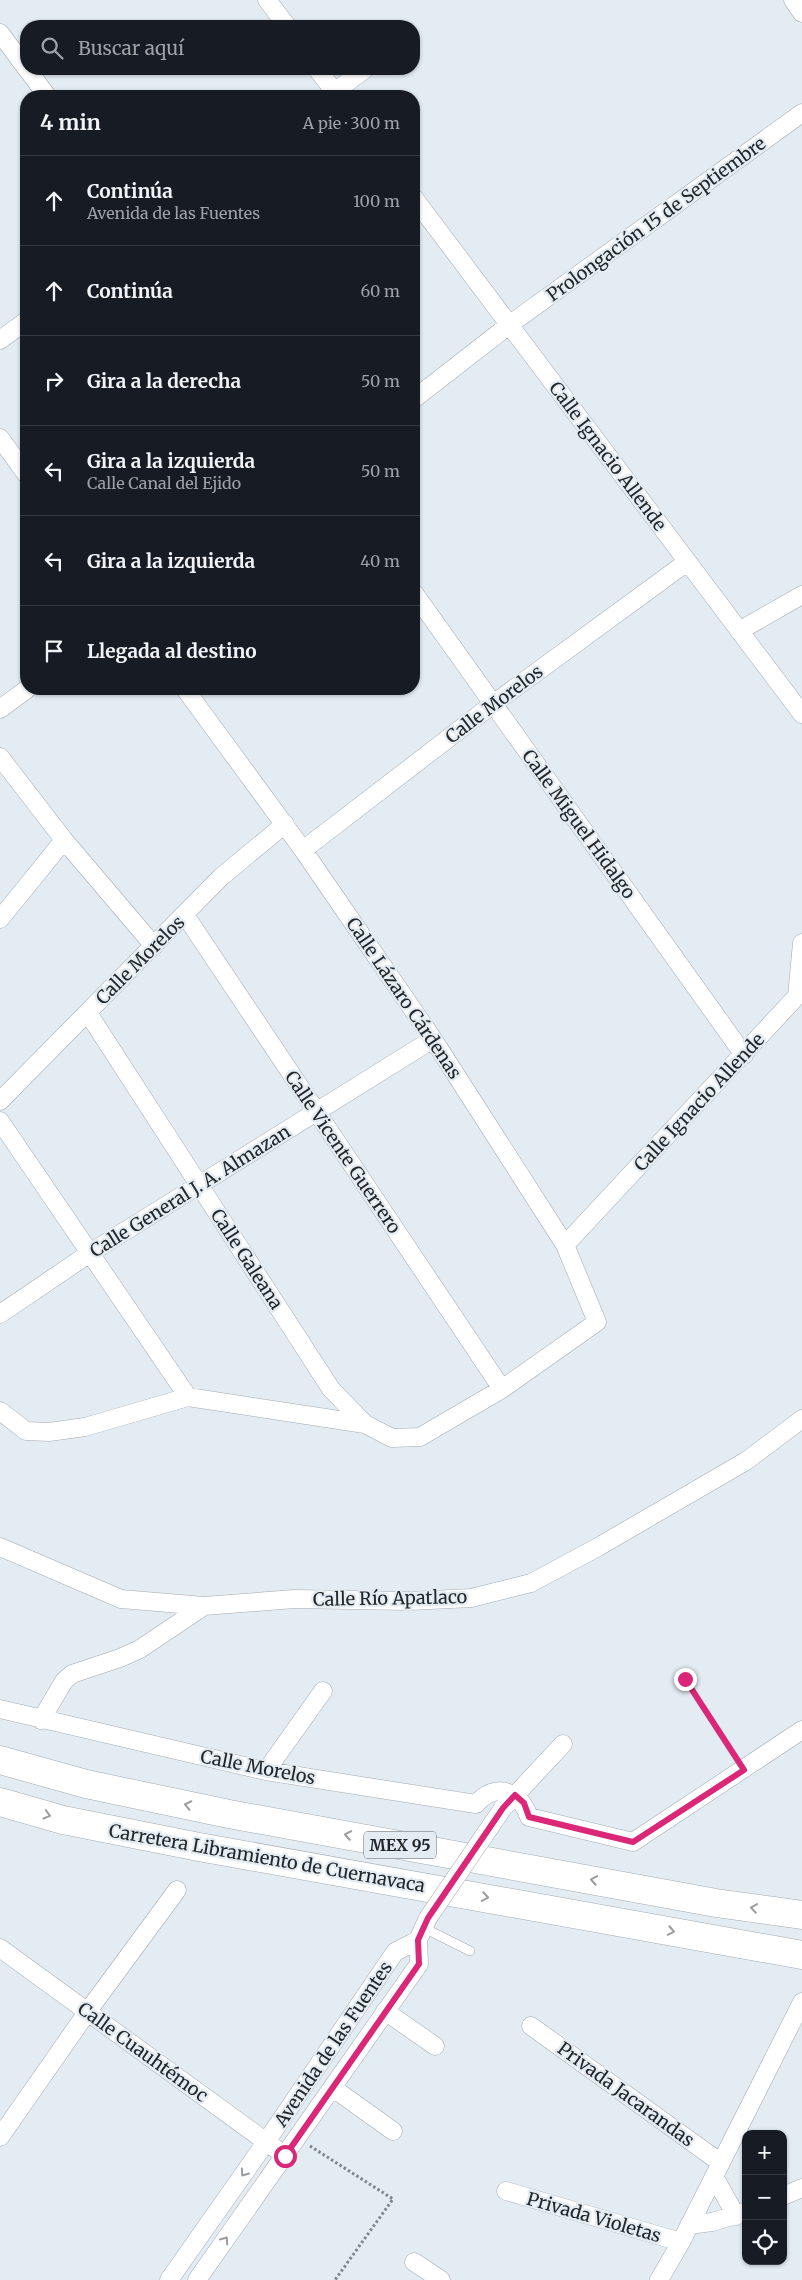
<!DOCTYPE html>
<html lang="es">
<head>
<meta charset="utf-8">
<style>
  body { margin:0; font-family:Merriweather,serif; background:#20242c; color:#f1f3f6 }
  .controls { position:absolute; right:15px; bottom:15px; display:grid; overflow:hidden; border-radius:10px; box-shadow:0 1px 4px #0004 }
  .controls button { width:45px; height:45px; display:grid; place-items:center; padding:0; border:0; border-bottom:1px solid #363941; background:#171b24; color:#f1f3f6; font:25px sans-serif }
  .stop { position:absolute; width:15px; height:15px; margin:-11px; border:4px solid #db2777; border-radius:50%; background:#fff }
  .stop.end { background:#db2777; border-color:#fff; box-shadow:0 1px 5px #0008 }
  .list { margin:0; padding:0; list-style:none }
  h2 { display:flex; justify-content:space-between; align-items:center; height:65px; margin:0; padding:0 20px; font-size:21px }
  h2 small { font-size:16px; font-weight:400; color:#9ea1a6 }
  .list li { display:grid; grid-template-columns:32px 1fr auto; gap:15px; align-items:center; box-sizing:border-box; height:90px; padding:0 20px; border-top:1px solid #363941 }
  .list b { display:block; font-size:19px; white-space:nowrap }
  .list p { margin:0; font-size:16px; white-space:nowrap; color:#9ea1a6 }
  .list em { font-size:16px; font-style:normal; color:#9ea1a6 }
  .icon { flex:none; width:28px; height:28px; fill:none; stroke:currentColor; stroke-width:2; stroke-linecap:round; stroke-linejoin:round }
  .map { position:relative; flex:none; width:802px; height:2280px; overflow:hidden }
  .search { position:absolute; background:#171b24; box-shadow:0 1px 4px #0004; left:20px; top:20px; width:400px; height:55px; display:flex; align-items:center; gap:12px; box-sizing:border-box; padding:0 18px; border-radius:20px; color:#9ea1a6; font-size:19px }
  .panel { position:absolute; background:#171b24; box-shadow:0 1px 4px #0004; left:20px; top:90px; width:400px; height:605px; border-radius:20px }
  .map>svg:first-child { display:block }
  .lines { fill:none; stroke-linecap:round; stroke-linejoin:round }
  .lane-casing { stroke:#a3aab2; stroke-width:10 }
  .street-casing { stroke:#a3aab2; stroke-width:19 }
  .highway-casing { stroke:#a3aab2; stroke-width:29 }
  .path { stroke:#7f8589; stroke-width:3; stroke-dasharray:2.5 2.5; stroke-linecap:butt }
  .lane { stroke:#fff; stroke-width:9 }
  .street { stroke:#fff; stroke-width:18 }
  .highway { stroke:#fff; stroke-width:28 }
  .street-bridge-casing { stroke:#a3aab2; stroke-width:19; stroke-linecap:butt }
  .street-bridge { stroke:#fff; stroke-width:18 }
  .oneway { stroke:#9c9d9e }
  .route { stroke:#db2777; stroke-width:6 }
  .labels { text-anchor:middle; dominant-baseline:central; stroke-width:4.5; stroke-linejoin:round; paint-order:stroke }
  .shield { fill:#e3ebf3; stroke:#5d6165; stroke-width:1 }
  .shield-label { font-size:16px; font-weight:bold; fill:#232628 }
  .street-label { font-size:18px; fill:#232628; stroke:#e3ebf3 }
</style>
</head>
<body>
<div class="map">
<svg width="802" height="2280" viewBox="0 0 802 2280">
  <rect width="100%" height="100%" fill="#e3ebf3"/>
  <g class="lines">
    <defs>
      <path id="lane" d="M424 1928 470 1951"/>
      <path id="street" d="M267 0 287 26
        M793 0 802 13
        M0 33 26 68
        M27 69 47 96
        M317 69 338 96
        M329 96 365 69
        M414 198 802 714
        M0 340 26 321
        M414 399 509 325 802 113
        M0 438 26 474
        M414 593 744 1055
        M739 631 802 595
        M0 709 27 689
        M0 757 64 840 154 946
        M303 850 493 704 687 562
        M185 915 502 1389
        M0 919 64 840
        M88 1013 331 1389 365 1424 392 1438 420 1437 502 1389 597 1322 565 1245 433 1039 303 850 185 689
        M0 1101 221 877 285 824
        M0 1121 188 1397
        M565 1245 797 996 802 943
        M0 1314 90 1253 433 1039
        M0 1411 26 1431 49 1432 85 1427 188 1397 365 1424
        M0 1547 121 1599 204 1606 294 1599 409 1601 471 1598 531 1583 598 1547 746 1461 802 1419
        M0 1709 266 1771 476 1804C495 1782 520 1790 529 1817L633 1842 802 1730
        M41 1720 64 1681 72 1674 120 1658 140 1649 204 1606
        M266 1771 323 1691
        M507 1804 563 1744
        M0 1948 276 2149
        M385 2011 435 2046
        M531 2026 721 2163
        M333 2088 393 2131
        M0 2137 88 2011 177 1890
        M714 2176 736 2216
        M506 2191 681 2242
        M783 2196 802 2188
        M689 2225 712 2222 746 2212
        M414 2262 441 2280
        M169 2280 266 2142 395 1952 418 1940
        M197 2280 419 1964 418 1940 428 1918
        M659 2280 681 2242 802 2002"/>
      <path id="highway" d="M0 1760 86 1784 229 1814 716 1903 802 1915
        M0 1802 63 1820 199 1847 802 1955"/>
    </defs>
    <use href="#lane" class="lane-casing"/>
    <use href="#street" class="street-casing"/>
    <use href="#highway" class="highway-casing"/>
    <path class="path" d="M685 1679 734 1755
      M310 2146 393 2199 335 2280"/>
    <use href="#lane" class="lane"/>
    <use href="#street" class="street"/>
    <use href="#highway" class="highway"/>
    <defs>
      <path id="street-bridge" d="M428 1918 503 1808"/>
    </defs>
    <use href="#street-bridge" class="street-bridge-casing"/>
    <use href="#street-bridge" class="street-bridge"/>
  </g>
  <defs><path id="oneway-chevron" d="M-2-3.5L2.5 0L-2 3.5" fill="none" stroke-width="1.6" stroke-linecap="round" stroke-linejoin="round" transform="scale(1.25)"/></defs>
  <g class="oneway">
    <use href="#oneway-chevron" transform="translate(188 1805) rotate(-168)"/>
    <use href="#oneway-chevron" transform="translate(47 1815) rotate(16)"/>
    <use href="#oneway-chevron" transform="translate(348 1835) rotate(-170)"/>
    <use href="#oneway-chevron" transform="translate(594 1880) rotate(-170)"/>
    <use href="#oneway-chevron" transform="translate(485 1897) rotate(10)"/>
    <use href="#oneway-chevron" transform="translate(754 1908) rotate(-172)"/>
    <use href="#oneway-chevron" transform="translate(671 1931) rotate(11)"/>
    <use href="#oneway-chevron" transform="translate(244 2173) rotate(125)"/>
    <use href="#oneway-chevron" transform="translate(225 2240) rotate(-55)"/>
  </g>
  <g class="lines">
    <path class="route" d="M285 2156 419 1964 418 1940 428 1918 503 1808 515 1795 524 1803 529 1817 633 1842 744 1770 685 1679"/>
  </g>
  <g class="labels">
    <rect class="shield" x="364" y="1831.5" width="72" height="27" rx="4"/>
    <g class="shield-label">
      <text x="400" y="1845">MEX 95</text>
    </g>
    <g class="street-label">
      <text transform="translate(656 219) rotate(-36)">Prolongación 15 de Septiembre</text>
      <text transform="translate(608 456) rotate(53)">Calle Ignacio Allende</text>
      <text transform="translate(494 704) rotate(-37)">Calle Morelos</text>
      <text transform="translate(579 824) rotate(54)">Calle Miguel Hidalgo</text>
      <text transform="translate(140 960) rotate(-45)">Calle Morelos</text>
      <text transform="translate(404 998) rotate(56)">Calle Lázaro Cárdenas</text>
      <text transform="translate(699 1102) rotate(-47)">Calle Ignacio Allende</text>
      <text transform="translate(343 1152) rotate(56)">Calle Vicente Guerrero</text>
      <text transform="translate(190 1191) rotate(-32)">Calle General J. A. Almazan</text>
      <text transform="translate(247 1259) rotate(57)">Calle Galeana</text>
      <text transform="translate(390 1598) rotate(-1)">Calle Río Apatlaco</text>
      <text transform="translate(258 1767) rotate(11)">Calle Morelos</text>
      <text transform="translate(267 1858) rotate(10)">Carretera Libramiento de Cuernavaca</text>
      <text transform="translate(333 2044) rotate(-56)">Avenida de las Fuentes</text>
      <text transform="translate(143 2052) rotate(36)">Calle Cuauhtémoc</text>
      <text transform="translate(626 2094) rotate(36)">Privada Jacarandas</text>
      <text transform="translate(594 2217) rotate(16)">Privada Violetas</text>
    </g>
  </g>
</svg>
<div class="controls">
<button>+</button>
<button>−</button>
<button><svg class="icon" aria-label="locate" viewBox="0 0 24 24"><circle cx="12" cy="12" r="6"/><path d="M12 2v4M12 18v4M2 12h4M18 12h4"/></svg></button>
</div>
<div class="stop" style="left:285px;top:2156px"></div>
<div class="stop end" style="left:685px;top:1679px"></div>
<div class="search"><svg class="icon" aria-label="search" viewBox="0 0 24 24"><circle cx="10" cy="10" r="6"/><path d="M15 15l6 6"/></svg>Buscar aquí</div>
<section class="panel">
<h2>4 min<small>A pie · 300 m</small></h2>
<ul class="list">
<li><svg class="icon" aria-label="ahead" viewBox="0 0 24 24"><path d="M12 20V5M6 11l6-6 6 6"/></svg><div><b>Continúa</b><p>Avenida de las Fuentes</p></div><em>100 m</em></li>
<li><svg class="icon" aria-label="ahead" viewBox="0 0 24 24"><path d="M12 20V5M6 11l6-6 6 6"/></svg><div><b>Continúa</b></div><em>60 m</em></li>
<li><svg class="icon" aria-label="right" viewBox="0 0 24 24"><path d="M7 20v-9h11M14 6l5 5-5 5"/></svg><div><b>Gira a la derecha</b></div><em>50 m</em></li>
<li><svg class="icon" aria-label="left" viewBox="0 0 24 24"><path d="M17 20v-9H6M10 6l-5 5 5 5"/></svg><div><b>Gira a la izquierda</b><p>Calle Canal del Ejido</p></div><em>50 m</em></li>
<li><svg class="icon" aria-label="left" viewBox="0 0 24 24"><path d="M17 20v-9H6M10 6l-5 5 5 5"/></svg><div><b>Gira a la izquierda</b></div><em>40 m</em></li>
<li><svg class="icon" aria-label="arrive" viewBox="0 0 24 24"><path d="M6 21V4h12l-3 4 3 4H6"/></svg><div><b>Llegada al destino</b></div></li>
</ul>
</section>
</div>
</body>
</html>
